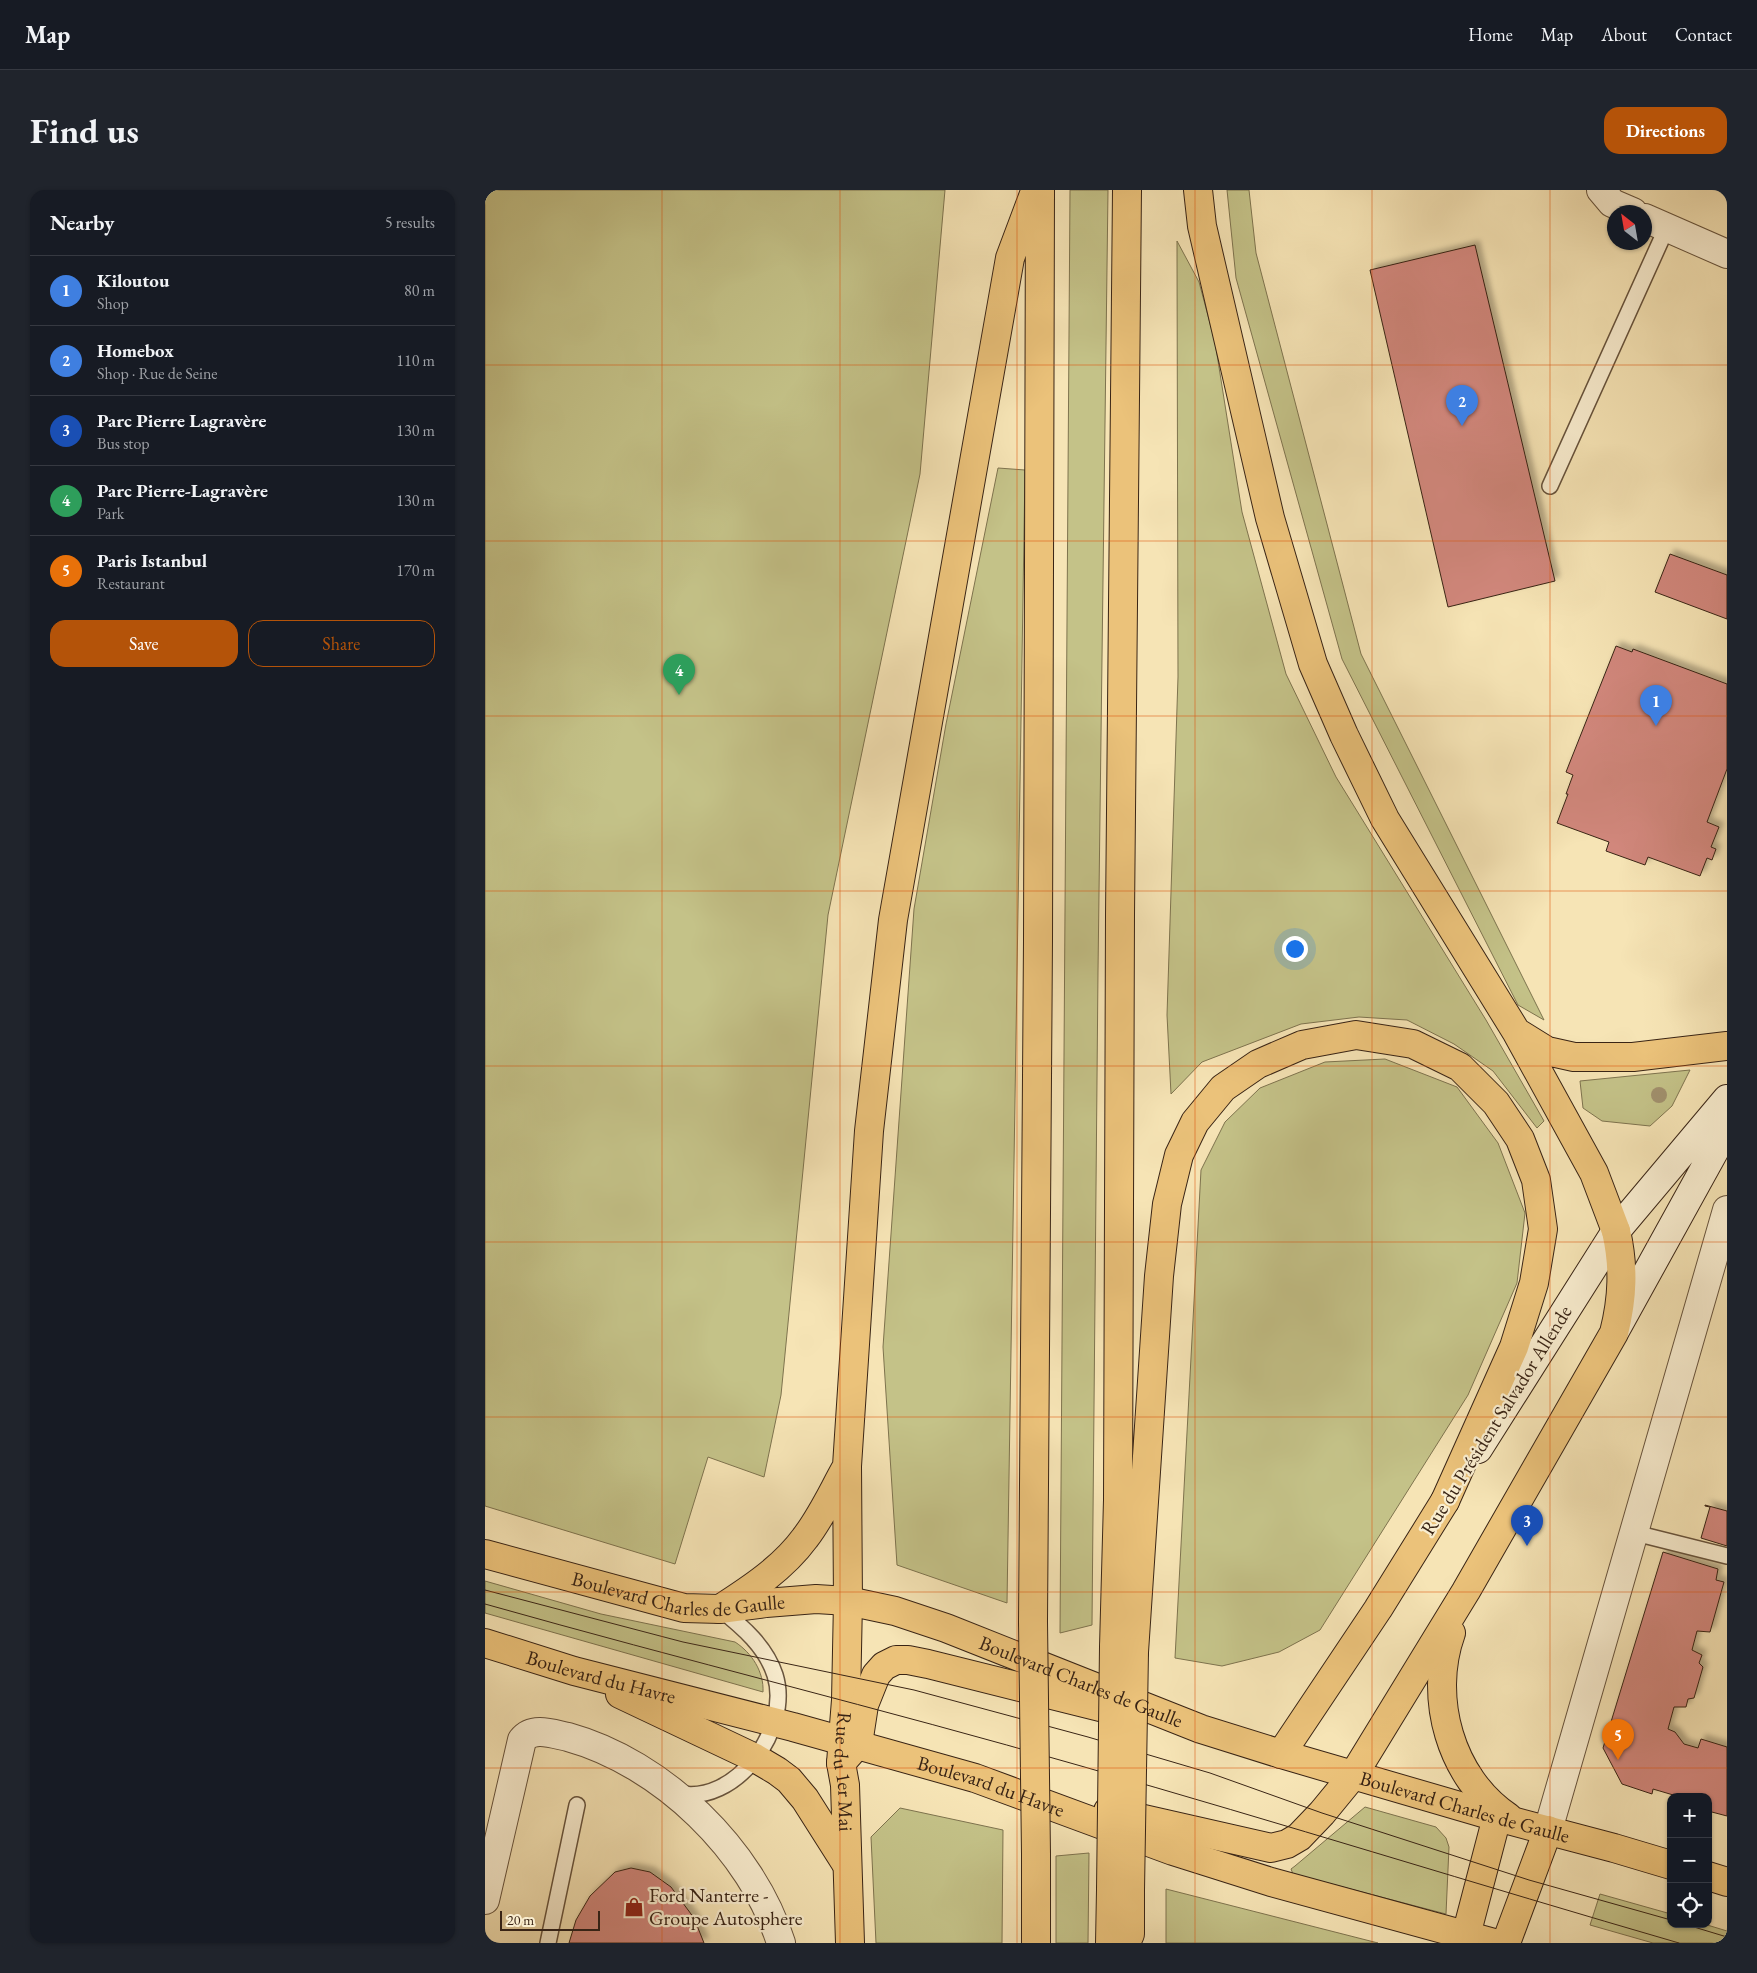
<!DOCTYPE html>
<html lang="en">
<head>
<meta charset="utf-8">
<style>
  body { margin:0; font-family:"EB Garamond",serif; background:#20242c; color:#f1f3f6 }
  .controls { position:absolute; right:15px; bottom:15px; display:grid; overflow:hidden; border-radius:10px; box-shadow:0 1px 4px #0004 }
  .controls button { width:45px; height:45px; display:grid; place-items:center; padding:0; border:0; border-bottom:1px solid #363941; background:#171b24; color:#f1f3f6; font:25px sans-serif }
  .compass { position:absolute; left:1122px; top:15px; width:45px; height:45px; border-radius:50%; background:#171b24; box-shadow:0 1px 4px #0004; rotate:329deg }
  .scale { position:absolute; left:15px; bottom:12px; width:100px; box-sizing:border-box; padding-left:5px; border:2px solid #392415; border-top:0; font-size:14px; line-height:18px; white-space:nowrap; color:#392415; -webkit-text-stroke:4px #f9edcf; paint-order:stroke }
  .you { position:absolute; left:809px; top:758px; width:18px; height:18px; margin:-12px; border:4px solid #fff; border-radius:50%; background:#1a73e8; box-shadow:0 0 0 8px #1a73e833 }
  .badge { display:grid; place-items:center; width:32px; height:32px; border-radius:50%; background:#b45309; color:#fff; font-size:16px; font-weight:700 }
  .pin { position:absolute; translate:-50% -41px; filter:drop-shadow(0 1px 2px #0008) }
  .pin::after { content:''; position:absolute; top:26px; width:18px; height:15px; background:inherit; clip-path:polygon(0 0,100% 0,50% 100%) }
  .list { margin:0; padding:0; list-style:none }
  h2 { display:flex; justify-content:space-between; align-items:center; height:65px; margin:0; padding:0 20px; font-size:21px }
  h2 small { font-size:16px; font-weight:400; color:#9ea1a6 }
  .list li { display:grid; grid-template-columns:32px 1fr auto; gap:15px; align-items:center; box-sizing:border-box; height:70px; padding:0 20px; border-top:1px solid #363941 }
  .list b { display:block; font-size:19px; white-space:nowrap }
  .list p { margin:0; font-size:16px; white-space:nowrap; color:#9ea1a6 }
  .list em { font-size:16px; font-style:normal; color:#9ea1a6 }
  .actions { display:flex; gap:10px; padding:15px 20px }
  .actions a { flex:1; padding:11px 0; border:1px solid #b45309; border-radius:15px; text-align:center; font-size:18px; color:#b45309 }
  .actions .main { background:#b45309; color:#fff }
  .icon { flex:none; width:28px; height:28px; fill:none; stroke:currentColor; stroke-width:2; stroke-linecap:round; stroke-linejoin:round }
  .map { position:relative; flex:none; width:1242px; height:1753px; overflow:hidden; border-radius:15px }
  header { display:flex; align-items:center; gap:30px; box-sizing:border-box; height:70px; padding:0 25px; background:#171b24; border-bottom:1px solid #363941 }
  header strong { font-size:24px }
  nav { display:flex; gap:28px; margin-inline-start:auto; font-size:18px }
  .intro { display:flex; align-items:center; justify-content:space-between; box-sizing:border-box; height:120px; padding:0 30px }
  h1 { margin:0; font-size:35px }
  .button { padding:12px 22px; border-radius:15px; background:#b45309; color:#fff; font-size:18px; font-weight:700 }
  main { display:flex; gap:30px; padding:0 30px }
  aside { flex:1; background:#171b24; border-radius:15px; box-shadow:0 1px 4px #0004 }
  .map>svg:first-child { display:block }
  .green { fill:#c4c288; stroke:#7e734e }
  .building { fill:#d1877b; stroke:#392415; filter:url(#shadow) }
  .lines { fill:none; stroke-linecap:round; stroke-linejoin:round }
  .lane-casing { stroke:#68543d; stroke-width:18 }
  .street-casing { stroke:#68543d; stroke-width:30 }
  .secondary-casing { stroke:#392415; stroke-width:30 }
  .primary-casing { stroke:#392415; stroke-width:30 }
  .highway-casing { stroke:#392415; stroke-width:30 }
  .lane { stroke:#f9edcf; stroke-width:15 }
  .street { stroke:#f9edcf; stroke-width:28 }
  .secondary { stroke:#f9edcf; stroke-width:28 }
  .primary { stroke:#ebc27a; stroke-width:28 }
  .highway { stroke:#ebc27a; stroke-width:28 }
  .tram { stroke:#392415; stroke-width:1 }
  .highway-bridge-casing { stroke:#392415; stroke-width:30; stroke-linecap:butt }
  .highway-bridge { stroke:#ebc27a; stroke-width:28 }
  .tree { fill:#a1906d }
  .grid { fill:none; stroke:#df560c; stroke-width:1; stroke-opacity:0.55 }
  .labels { text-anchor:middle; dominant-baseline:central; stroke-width:4.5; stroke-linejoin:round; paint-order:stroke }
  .street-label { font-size:20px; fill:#392415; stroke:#f9edcf }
  .poi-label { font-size:20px; fill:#392415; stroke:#f9edcf; text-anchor:start }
</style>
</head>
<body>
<header>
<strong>Map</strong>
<nav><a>Home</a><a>Map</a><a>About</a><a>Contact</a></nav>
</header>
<div class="intro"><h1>Find us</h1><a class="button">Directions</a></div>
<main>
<aside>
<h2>Nearby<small>5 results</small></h2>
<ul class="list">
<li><span class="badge" style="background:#3f7fe0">1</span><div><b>Kiloutou</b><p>Shop</p></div><em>80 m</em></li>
<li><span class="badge" style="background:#3f7fe0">2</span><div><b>Homebox</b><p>Shop · Rue de Seine</p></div><em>110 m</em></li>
<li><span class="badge" style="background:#1a4fb4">3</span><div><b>Parc Pierre Lagravère</b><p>Bus stop</p></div><em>130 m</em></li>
<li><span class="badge" style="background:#2e9e5b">4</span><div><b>Parc Pierre-Lagravère</b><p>Park</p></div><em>130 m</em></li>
<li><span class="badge" style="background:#e8710a">5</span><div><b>Paris Istanbul</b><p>Restaurant</p></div><em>170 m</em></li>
</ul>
<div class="actions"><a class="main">Save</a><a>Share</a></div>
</aside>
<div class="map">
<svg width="1242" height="1753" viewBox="0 0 1242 1753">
  <defs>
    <filter id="shadow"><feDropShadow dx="4.5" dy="-4.5" stdDeviation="2.5" flood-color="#0004"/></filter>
  </defs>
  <rect width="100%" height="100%" fill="#f6e4b5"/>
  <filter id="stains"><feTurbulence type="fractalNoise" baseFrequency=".004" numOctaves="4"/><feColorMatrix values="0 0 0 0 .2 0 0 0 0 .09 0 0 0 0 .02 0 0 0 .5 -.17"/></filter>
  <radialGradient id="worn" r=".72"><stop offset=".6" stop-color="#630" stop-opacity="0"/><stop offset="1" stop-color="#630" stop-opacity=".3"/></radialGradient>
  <path class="green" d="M0 0H460L435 284 343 725 296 1205 279 1287 223 1267 190 1374 0 1316Z
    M585 0H623L613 781 607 1435 575 1443Z
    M742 0H764L771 63 876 464 1059 830 1033 815 857 469 751 88Z
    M692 51 714 92 730 152 757 322 801 484 851 587 1001 830 1059 931 1052 938 1008 881 969 854 922 830 874 827 816 834 717 872 686 904 682 825 693 487Z
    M513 278 540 280 522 1413 412 1375 398 1157 429 719 461 534Z
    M900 869 972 897 1013 953 1040 1023 1032 1093 983 1205 835 1440 794 1462 737 1476 690 1468 716 980 740 932 775 898 840 872Z
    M1205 880 1187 916 1165 936 1117 931 1098 918 1095 891Z
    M0 1391 116 1424 250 1452C267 1463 279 1482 278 1502L0 1423Z
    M880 1617 951 1637 961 1648 964 1657 961 1724 808 1684 806 1679 810 1676Z
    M415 1618 518 1640 517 1753H391L386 1647Z
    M604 1663 603 1753H571V1666Z
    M681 1699 893 1753H681Z
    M1115 1704 1186 1724V1734H1219L1242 1741V1753H1168L1105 1735Z"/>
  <path class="building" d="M990 55 1070 391 963 417 885 80Z
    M1185 364 1242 385V429L1170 402Z
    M1131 456 1147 462 1148 459 1242 494V579L1222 632 1234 637 1226 657 1231 659 1227 670 1222 668 1215 686 1163 667 1160 675 1121 661 1124 652 1072 633 1083 604H1081L1088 585 1081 582Z
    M1220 1315 1242 1321V1356L1216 1348 1225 1317 1220 1316Z
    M1178 1362 1233 1379 1231 1390 1239 1392 1225 1442 1212 1441 1207 1460 1217 1465 1214 1473 1218 1477 1209 1508 1203 1509 1201 1517H1189L1183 1539 1190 1542 1199 1554 1213 1558 1216 1549 1242 1557V1626L1223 1621V1607H1195L1168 1599 1167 1604 1137 1594 1118 1558Z
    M146 1678 165 1682 186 1697 209 1728 219 1753H84L91 1730 105 1706 130 1682Z"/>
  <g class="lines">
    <defs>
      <path id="lane" d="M1065 296 1182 37
        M1150 1343 1242 1366
        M192 1603C250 1617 307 1539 290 1485 281 1457 258 1437 235 1419
        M63 1753 92 1615"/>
      <path id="street" d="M1116 0 1127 13 1148 22
        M1160 28 1242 64
        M1063 1640 1242 1020
        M0 1710 37 1550C48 1536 68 1544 83 1547 177 1573 267 1660 296 1753"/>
      <path id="secondary" d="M1131 1139 1242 938
        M993 1259 1131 1041 1242 909"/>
      <g id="primary">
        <path id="s1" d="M0 1364 199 1418 235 1419 281 1413 331 1409 363 1411 410 1421 461 1438 716 1539 796 1564 1012 1627 1129 1658 1186 1675"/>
        <path id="s2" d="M363 1411 361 1510 356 1573 360 1595 365 1753"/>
        <path d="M966 1443C943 1507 965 1588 1023 1627"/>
        <path id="s3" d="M0 1453 89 1481 308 1537 490 1588 688 1661 786 1692 1009 1753"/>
        <path d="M135 1504 270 1568 292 1581 304 1590 320 1609 360 1672"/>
        <path d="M796 1564 893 1419 960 1311"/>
        <path d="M356 1573 373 1554 379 1515 391 1485 399 1476 411 1470H423L443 1474 639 1523"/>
        <path d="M623 1621 786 1658 802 1654 814 1647 837 1623 869 1584 981 1401 1129 1143C1138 1107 1139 1077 1131 1041"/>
        <path d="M1223 1686 1242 1692"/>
        <path d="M979 1753 1012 1627"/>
        <path d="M1021 1753 1063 1640"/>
      </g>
      <path id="highway" d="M713 0 717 36 785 328 828 474 859 545 900 629 1032 843 1109 983 1131 1041
        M1033 843 1062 861 1089 867H1148L1242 856
        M363 1411 362 1276 384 941 408 730 525 68 549 4
        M235 1419C266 1399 298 1378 320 1348 337 1326 348 1301 361 1278
        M548 1432 553 751 555 0
        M629 1457 633 1310 635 725 642 0
        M649 1462 674 1086 682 1014 694 965 710 932 738 898 773 874 817 855 871 845 928 854 975 877 1011 913 1035 949 1051 990 1058 1039 1049 1093 1029 1157 960 1311
        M551 1753V1664
        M625 1753 626 1700
        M641 1753 645 1744V1700"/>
    </defs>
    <use href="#lane" class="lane-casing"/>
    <use href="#street" class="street-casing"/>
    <use href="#secondary" class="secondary-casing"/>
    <use href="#primary" class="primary-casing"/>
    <use href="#highway" class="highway-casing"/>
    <use href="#lane" class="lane"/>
    <use href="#street" class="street"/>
    <use href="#secondary" class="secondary"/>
    <use href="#primary" class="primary"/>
    <use href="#highway" class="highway"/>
    <path class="tram" d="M0 1400 198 1452 429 1500 603 1547 725 1583 837 1623 1044 1690 1186 1730
      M0 1414C198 1470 398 1519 596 1576 796 1633 994 1695 1194 1753
      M1199 1734 1242 1747"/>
    <defs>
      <path id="highway-bridge" d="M548 1432 551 1664
        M626 1700 629 1457
        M645 1700 649 1462"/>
    </defs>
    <use href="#highway-bridge" class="highway-bridge-casing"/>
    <use href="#highway-bridge" class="highway-bridge"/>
  </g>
  <circle class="tree" cx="1174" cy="905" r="8"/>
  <path class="grid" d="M177 0V1753M355 0V1753M532 0V1753M710 0V1753M887 0V1753M1065 0V1753M0 175H1242M0 351H1242M0 526H1242M0 701H1242M0 876H1242M0 1052H1242M0 1227H1242M0 1402H1242M0 1578H1242"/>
  <defs>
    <symbol id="shop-bare" viewBox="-9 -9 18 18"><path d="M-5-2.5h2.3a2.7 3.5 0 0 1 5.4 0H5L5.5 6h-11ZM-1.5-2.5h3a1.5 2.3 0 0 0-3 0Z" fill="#8f2418" stroke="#f9edcf" stroke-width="2.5" paint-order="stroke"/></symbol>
  </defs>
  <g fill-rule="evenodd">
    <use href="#shop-bare" x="135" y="1703" width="28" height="28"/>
  </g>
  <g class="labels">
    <g class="street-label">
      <text transform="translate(1011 1230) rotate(-58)">Rue du Président Salvador Allende</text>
      <text stroke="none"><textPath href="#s1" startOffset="199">Boulevard Charles de Gaulle</textPath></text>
      <text stroke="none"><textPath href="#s3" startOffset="121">Boulevard du Havre</textPath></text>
      <text stroke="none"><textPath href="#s1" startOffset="618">Boulevard Charles de Gaulle</textPath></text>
      <text stroke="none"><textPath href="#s2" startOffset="171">Rue du 1er Mai</textPath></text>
      <text stroke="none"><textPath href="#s3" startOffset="526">Boulevard du Havre</textPath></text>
      <text stroke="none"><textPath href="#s1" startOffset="1022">Boulevard Charles de Gaulle</textPath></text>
    </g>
    <g class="poi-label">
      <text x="164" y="1705">Ford Nanterre -<tspan x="164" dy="23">Groupe Autosphere</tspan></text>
    </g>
  </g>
  <rect width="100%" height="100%" filter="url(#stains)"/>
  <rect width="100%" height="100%" fill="url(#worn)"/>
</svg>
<div class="controls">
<button>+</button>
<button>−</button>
<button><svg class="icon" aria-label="locate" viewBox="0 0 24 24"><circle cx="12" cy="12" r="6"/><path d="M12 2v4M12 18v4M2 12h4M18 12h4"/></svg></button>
</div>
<svg class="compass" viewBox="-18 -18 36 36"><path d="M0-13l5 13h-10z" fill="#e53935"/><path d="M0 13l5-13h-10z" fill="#9ea1a6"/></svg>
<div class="scale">20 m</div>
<div class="you"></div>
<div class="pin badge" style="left:1171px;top:536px;background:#3f7fe0">1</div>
<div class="pin badge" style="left:977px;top:236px;background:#3f7fe0">2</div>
<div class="pin badge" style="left:1042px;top:1356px;background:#1a4fb4">3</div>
<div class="pin badge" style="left:194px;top:505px;background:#2e9e5b">4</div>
<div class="pin badge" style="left:1133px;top:1570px;background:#e8710a">5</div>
</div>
</main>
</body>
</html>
